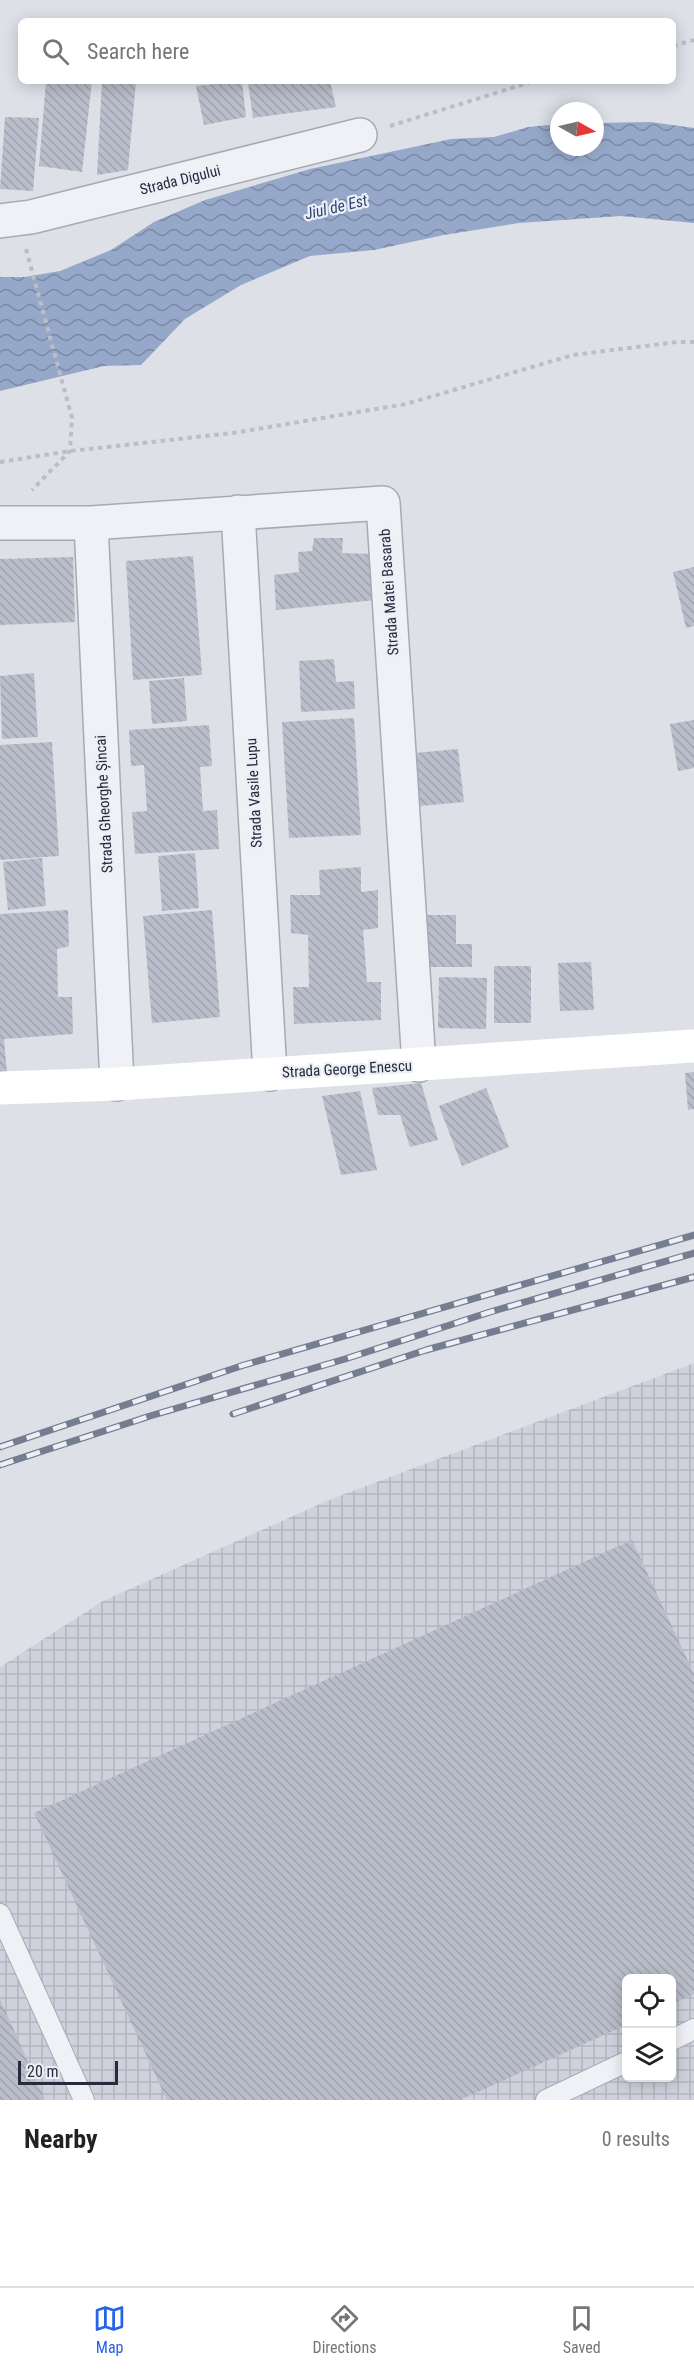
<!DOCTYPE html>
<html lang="en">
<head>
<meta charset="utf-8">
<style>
  body { margin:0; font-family:"Roboto Condensed",sans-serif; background:#f6f6f6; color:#222 }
  .controls { position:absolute; right:18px; bottom:18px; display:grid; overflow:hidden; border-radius:9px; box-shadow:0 3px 15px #0003 }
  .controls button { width:54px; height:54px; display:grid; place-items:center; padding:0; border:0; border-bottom:2px solid #e0e0e0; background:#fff; color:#222; font:30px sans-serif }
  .compass { position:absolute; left:550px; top:102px; width:54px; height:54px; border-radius:50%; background:#fff; box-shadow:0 3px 15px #0003; rotate:98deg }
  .scale { position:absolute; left:18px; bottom:15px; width:100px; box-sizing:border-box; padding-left:6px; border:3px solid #262b3e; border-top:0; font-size:16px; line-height:21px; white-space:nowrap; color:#262b3e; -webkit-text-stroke:4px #eceff5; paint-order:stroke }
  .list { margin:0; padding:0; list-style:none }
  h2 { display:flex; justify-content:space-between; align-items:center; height:78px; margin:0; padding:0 24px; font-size:26px }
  h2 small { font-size:20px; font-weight:400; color:#767676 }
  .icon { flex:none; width:33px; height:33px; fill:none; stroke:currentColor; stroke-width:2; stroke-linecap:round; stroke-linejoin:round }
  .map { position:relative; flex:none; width:694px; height:2100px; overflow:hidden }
  .search { position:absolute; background:#fff; box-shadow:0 3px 15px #0003; left:18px; right:18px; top:18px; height:66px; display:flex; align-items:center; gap:15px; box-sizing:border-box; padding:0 21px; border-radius:9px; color:#767676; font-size:22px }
  .sheet { height:186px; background:#fff }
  nav { display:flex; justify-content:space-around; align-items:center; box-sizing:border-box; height:84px; border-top:2px solid #e0e0e0; background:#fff; font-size:16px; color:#767676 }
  nav a { display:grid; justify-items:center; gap:3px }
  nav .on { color:#2563eb }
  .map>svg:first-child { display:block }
  .industrial { fill:url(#industrial-grid); fill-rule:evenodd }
  .water { fill:url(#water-waves) }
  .building { fill:url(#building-back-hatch) }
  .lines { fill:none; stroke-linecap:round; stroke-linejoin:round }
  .lane-casing { stroke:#a6aab4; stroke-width:22 }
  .street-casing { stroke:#a6aab4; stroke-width:36 }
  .path { stroke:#bbbec6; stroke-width:4; stroke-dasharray:4.5 4.5; stroke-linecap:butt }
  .lane { stroke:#f0f1f6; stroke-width:20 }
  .street { stroke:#f0f1f6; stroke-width:33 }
  .secondary { stroke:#fff; stroke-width:33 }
  .rail-casing { stroke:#767d91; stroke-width:7 }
  .rail { stroke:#eceff5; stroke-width:4.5; stroke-dasharray:14; stroke-linecap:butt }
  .labels { text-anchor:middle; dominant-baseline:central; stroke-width:4.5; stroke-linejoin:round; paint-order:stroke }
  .street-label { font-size:15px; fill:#262b3e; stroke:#eceff5 }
  .water-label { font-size:16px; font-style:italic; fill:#2f4473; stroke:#eceff5 }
</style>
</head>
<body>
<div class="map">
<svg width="694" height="2100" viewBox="0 0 694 2100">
  <defs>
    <pattern id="industrial-grid" width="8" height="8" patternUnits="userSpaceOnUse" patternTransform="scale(1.5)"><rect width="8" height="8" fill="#cfd2dc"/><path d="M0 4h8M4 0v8" fill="none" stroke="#b2b4be"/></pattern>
    <pattern id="water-waves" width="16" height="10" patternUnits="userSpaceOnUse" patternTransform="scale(1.5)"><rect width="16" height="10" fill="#96a8c9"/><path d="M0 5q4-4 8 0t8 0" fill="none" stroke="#7a89a5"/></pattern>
    <pattern id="building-back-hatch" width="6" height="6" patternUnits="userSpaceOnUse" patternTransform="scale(1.5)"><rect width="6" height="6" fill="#babeca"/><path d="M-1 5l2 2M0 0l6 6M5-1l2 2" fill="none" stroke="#a0a3af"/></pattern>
  </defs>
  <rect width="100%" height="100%" fill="#dde0e7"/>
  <path class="industrial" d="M694 1363V2100H0V1667L103 1601 329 1500ZM626 1978H672V2078H626Z"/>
  <path class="water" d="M651 122 694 128V223L621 216 519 223 444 235 374 250 310 256 241 285 185 319 141 365 104 366 0 391V277H25L60 271 111 250 154 222 205 200 310 169 451 139 494 137 528 127 559 124V147H595V123Z"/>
  <path class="building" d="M46 81H92L82 172 39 166Z
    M102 81H136L128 170 97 175Z
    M242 81 246 117 204 125 196 86Z
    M256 81H330L336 107 253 118 248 82Z
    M5 117 39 118 33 191 0 189Z
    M314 538H343L342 553 374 554 376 600 276 610 274 575 299 572 298 552 312 551Z
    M193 556 202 675 133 680 126 561Z
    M73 557 75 622 0 625V559Z
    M694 567V626L686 628 673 572Z
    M334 659 336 682 354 681 355 709 301 712 299 661Z
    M34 673 38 737 2 739 0 676Z
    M184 678 187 721 152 724 149 681Z
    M354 718 361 835 289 838 282 722Z
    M694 720V768L678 771 670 724Z
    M209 725 212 766 200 767 203 811 217 810 219 849 135 854 132 812 147 811 144 765 131 766 129 730Z
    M52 742 59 856 0 860V745Z
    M458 749 464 802 420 806 415 753Z
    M195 853 199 908 162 911 158 856Z
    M42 858 46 906 8 910 3 862Z
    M361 867V892L378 890V928L363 930 367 982H381V1020L294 1024 293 987H309L308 935 291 933 290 895H320L319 870Z
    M68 910 69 946 57 949 58 997H72L73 1034 4 1039 7 1073 0 1074V914Z
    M212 910 220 1017 152 1023 143 916Z
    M424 915H456V944H472V967H424Z
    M591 962 594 1010 560 1011 558 963Z
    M494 966H531V1023H494Z
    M439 977 487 978 486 1029 438 1028Z
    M694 1072V1109L688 1110 685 1073Z
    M421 1083 438 1140 410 1147 400 1115H378L372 1088Z
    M486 1088 509 1147 462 1166 439 1106Z
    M360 1091 377 1170 341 1175 322 1096Z
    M632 1540 694 1674V1994L672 2004V1978H626V2025L460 2100H167L34 1813Z
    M0 1999 45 2100H0Z"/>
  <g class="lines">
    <defs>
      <path id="lane" d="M0 1914 84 2100
        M672 2040 694 2029
        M546 2100 626 2062"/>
      <path id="street" d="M0 221 31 217 360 135
        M238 512 270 1074
        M0 523H91L383 503 419 1065
        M91 523 117 1084"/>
    </defs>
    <use href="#lane" class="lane-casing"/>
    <use href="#street" class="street-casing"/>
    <path class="path" d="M673 46 694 40
      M390 126 534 81
      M26 249 72 418 70 451 32 490
      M0 462 70 451 233 433 406 404 573 355 677 342H694"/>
    <use href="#lane" class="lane"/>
    <use href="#street" class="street"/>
    <path class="secondary" d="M0 1088 117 1084 694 1046"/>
    <defs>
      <path id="rail" d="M233 1414 426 1350 694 1277
        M0 1447 244 1365 694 1235
        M0 1465 150 1416 345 1359 490 1312 694 1253"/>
    </defs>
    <use href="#rail" class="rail-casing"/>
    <use href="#rail" class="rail"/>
  </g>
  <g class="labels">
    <g class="street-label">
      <text transform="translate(180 180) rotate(-14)">Strada Digului</text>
      <text transform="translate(389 592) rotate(-94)">Strada Matei Basarab</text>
      <text transform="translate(254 793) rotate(-93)">Strada Vasile Lupu</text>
      <text transform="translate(104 804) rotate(-93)">Strada Gheorghe Șincai</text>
      <text transform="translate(347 1069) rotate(-3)">Strada George Enescu</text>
    </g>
    <g class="water-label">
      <text transform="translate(336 207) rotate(-13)">Jiul de Est</text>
    </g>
  </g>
</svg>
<div class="controls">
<button><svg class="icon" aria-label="locate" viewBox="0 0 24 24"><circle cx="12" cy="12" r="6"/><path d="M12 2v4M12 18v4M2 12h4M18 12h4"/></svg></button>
<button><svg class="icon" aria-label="layers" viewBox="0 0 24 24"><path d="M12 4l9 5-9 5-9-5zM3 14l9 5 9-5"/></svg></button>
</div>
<svg class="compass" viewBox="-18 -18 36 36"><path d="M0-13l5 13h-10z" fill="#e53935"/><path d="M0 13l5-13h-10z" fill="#767676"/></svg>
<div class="scale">20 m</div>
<div class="search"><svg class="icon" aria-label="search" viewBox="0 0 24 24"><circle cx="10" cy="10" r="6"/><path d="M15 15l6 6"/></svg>Search here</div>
</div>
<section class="sheet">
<h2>Nearby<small>0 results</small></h2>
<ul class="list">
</ul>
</section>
<nav>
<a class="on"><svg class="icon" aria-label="map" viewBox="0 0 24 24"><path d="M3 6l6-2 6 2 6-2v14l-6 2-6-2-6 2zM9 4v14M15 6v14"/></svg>Map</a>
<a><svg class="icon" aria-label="directions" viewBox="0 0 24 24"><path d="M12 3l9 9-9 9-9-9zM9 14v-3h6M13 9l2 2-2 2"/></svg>Directions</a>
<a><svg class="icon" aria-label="saved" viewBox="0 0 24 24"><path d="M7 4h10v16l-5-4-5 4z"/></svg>Saved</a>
</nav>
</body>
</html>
